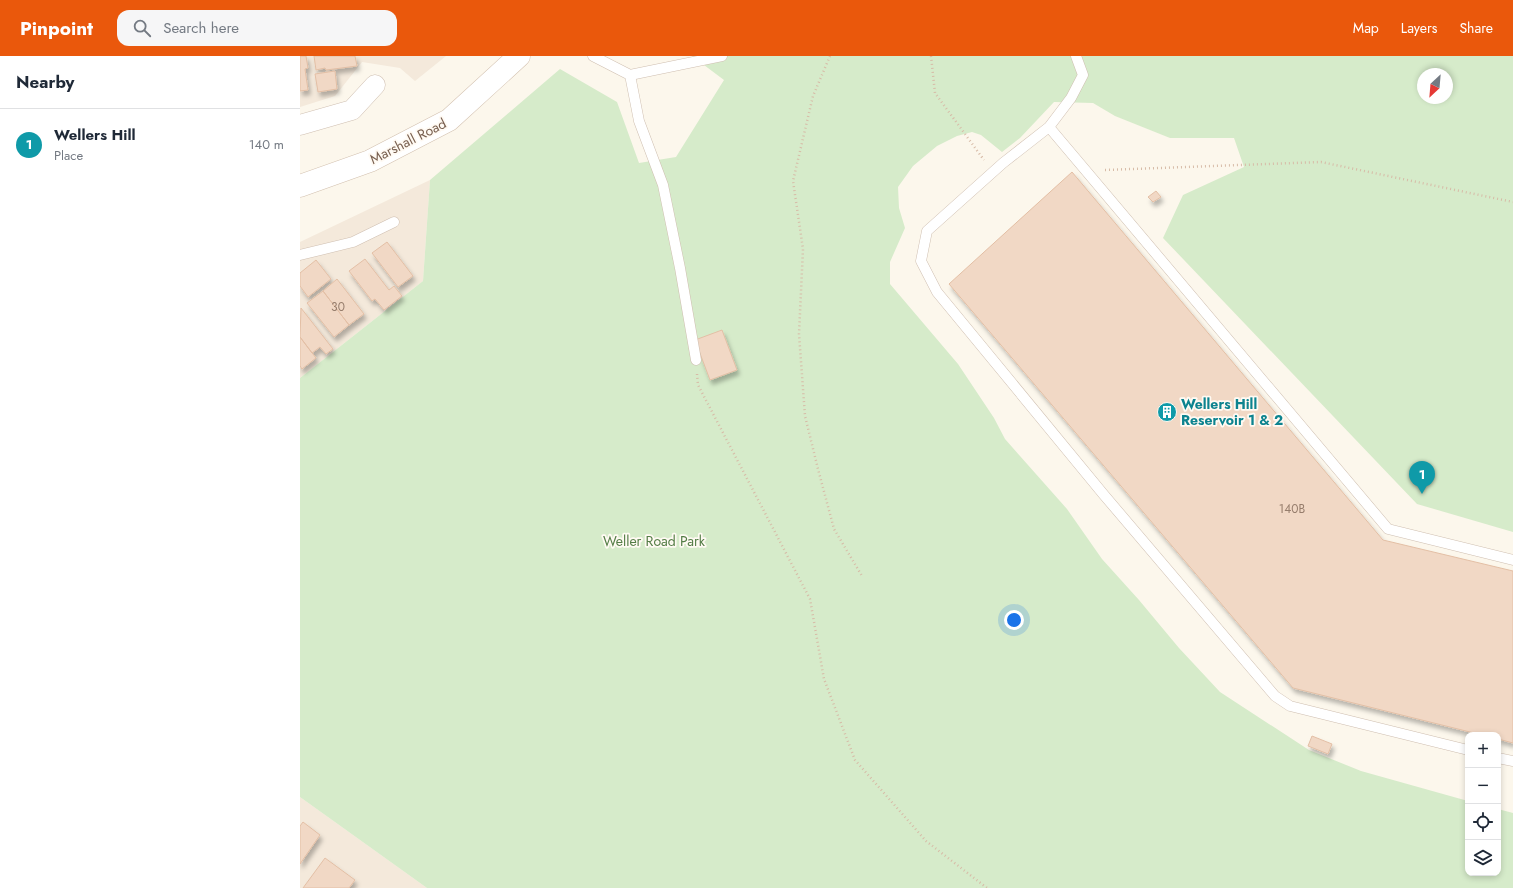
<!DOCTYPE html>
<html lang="en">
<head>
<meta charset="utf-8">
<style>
  body { margin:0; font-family:Jost,sans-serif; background:#f6f6f7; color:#1f2937 }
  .controls { position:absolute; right:12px; bottom:12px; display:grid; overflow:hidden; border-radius:8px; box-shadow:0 2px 6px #0003 }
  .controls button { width:36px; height:36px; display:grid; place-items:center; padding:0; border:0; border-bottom:1px solid #e0e1e3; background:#fff; color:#1f2937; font:20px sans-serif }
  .compass { position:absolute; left:1117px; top:12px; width:36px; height:36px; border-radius:50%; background:#fff; box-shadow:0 2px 6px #0003; rotate:206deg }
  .you { position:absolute; left:714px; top:564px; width:14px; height:14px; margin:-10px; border:3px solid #fff; border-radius:50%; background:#1a73e8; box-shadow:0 0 0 6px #1a73e833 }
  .badge { display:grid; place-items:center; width:26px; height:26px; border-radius:50%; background:#ea580c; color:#fff; font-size:13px; font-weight:700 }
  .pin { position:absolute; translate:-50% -33px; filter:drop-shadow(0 1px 2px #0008) }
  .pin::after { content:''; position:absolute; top:21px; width:14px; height:12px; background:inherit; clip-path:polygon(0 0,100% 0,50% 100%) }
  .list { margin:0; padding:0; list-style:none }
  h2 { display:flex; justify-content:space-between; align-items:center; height:52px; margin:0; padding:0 16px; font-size:17px }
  h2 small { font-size:13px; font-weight:400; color:#747a83 }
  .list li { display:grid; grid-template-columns:26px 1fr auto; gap:12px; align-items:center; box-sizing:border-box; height:72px; padding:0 16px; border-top:1px solid #e0e1e3 }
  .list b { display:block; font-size:15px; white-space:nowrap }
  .list p { margin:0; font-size:13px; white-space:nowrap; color:#747a83 }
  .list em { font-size:13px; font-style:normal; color:#747a83 }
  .icon { flex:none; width:22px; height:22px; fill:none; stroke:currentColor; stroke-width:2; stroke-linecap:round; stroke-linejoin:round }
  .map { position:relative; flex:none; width:1213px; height:832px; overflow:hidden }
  header { display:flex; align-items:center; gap:24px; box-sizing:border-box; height:56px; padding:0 20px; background:#ea580c; color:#fff }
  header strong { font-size:19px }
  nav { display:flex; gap:22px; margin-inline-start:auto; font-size:14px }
  .search { width:280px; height:36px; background:#f6f6f7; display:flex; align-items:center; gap:10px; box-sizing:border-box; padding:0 14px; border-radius:12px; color:#747a83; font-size:15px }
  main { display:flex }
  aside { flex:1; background:#fff }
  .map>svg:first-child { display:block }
  .residential { fill:#f4e9db }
  .green { fill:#d6ebca; fill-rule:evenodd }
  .building { fill:#f1d8c5; stroke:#e3bfa5; filter:url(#shadow) }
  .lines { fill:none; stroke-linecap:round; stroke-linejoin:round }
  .lane-casing { stroke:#cfbfb1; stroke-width:11 }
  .street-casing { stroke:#cfbfb1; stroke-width:21 }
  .secondary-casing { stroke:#d2c0af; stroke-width:23 }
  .path { stroke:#d7bba7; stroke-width:2.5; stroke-dasharray:1 3; stroke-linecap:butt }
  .lane { stroke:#fff; stroke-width:10 }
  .street { stroke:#fff; stroke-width:20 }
  .secondary { stroke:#fff; stroke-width:22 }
  .labels { text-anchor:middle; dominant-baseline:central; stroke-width:3.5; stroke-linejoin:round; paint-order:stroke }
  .number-label { font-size:12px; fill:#967d6c }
  .street-label { font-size:14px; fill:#785f4f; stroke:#fffaf3 }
  .culture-label { font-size:14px; font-weight:bold; fill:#0d838f; stroke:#fffaf3; text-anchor:start }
  .park-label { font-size:14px; fill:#547d46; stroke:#fffaf3 }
</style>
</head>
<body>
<header>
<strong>Pinpoint</strong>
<div class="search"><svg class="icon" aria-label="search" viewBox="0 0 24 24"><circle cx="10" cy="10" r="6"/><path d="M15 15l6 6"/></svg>Search here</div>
<nav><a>Map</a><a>Layers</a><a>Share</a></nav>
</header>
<main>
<aside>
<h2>Nearby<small></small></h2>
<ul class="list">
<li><span class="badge" style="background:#0f9aa8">1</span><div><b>Wellers Hill</b><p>Place</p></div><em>140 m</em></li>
</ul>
</aside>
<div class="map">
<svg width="1213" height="832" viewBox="0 0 1213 832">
  <defs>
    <filter id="shadow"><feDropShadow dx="2.5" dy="4.5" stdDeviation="2" flood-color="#0004"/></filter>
  </defs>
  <rect width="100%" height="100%" fill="#fcf7ec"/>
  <path class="residential" d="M0 0H146L115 25 100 12 62 6 35 40 0 51Z
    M130 124 123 225 0 322V186Z
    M0 741 127 832H0Z"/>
  <path class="green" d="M392 0H1213V476L1117 448 863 182 883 139 944 111 934 82H870L815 60 793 47 754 46 720 82 702 96 681 79 672 76 657 80 637 90 613 110 598 131 599 152 605 172 590 206V228L658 308 694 362 705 383 767 453 802 503 839 544 879 592 920 636 1009 694 1061 715 1168 745V817H1198V753L1213 757V832H127L0 741V322L123 225 130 124 260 13 317 46 339 107 376 101 424 24ZM1123 18H1147V42H1123Z"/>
  <path class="building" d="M0 0H6L8 12 5 13 8 34 0 35Z
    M14 0H55L57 10 26 14 25 12 16 14Z
    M35 15 37 33 18 36 15 18Z
    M772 116 1083 484 1213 515V687L1198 683V679H1182L993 632 649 228Z
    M856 135 861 141 853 146 848 141Z
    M87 186 113 220 98 231 72 197Z
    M65 203 89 234 94 230 102 240 84 254 75 243 72 245 49 215Z
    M16 204 31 223 8 241 0 230V217Z
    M37 223 64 258 49 269 23 235Z
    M23 235 49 269 34 281 7 247Z
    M1 252 33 293 26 298 20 291 12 297 0 281Z
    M422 274 437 314 410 324 395 284Z
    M0 281 16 302 2 313 0 310Z
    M1012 680 1032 688 1028 698 1008 690Z
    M3 766 20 779 0 808V770Z
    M25 802 55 824 49 832H3Z"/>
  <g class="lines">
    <defs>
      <path id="lane" d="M293 0 330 19 422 0
        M776 0 783 19 771 42 749 71 703 107 627 175 621 205 637 236 804 439 975 640 990 650 1168 694
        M330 19 339 65 363 129 380 212 396 304
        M749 71 1088 473 1213 504
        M0 199 53 186 94 166
        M1198 702 1213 705"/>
      <path id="street" d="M0 69 52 54 75 29"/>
      <path id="secondary" d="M0 130 70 105 149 64 219 0"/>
    </defs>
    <use href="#lane" class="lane-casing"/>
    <use href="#street" class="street-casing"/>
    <use href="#secondary" class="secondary-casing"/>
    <path class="path" d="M530 0 513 40 493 125 503 193 499 278 505 360 518 413 534 473 562 520
      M631 0 635 37 684 104
      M805 114 1021 106 1213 146
      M397 318 398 329 510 543 524 623 555 704 626 785 687 832"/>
    <use href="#lane" class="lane"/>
    <use href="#street" class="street"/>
    <use href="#secondary" class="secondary"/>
  </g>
  <defs>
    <symbol id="building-disc" viewBox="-11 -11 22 22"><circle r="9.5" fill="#0f9aa8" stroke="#fffaf3"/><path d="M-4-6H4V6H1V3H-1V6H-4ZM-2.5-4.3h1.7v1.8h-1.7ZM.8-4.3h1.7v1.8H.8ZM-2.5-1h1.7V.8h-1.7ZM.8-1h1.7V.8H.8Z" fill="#fff"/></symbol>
  </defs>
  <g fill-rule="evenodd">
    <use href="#building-disc" x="856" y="345" width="22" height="22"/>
  </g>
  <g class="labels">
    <g class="number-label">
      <text x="38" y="251">30</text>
      <text x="992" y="453">140B</text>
    </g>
    <g class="street-label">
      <text transform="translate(108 85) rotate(-27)">Marshall Road</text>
    </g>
    <g class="culture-label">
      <text x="881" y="348">Wellers Hill<tspan x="881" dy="16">Reservoir 1 &amp; 2</tspan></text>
    </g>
    <g class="park-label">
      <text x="354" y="485">Weller Road Park</text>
    </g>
  </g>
</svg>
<div class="controls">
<button>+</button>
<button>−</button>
<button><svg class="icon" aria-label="locate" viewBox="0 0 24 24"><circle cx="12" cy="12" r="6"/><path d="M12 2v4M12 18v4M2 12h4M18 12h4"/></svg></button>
<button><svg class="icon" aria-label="layers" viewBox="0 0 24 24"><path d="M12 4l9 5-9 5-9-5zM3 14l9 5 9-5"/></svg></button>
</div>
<svg class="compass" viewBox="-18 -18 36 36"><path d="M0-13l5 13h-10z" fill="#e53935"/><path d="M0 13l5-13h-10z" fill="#747a83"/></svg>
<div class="you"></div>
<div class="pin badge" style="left:1122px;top:438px;background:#0f9aa8">1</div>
</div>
</main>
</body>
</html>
